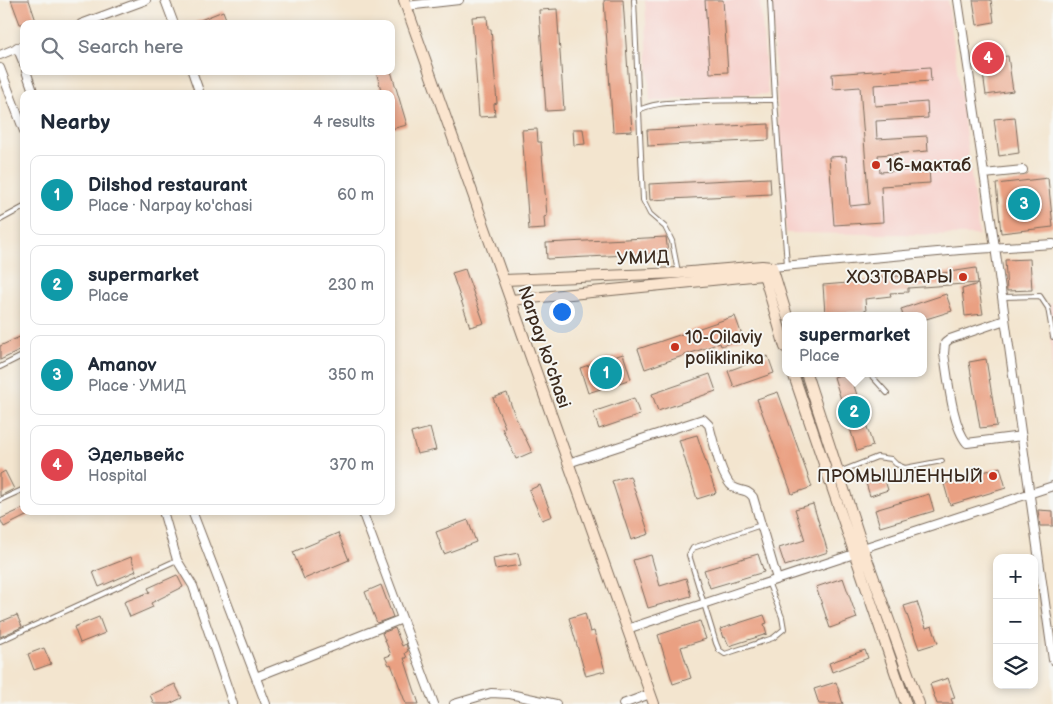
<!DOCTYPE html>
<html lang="en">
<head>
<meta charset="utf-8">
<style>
  body { margin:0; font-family:"Balsamiq Sans",sans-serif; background:#f6f6f7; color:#1f2937 }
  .controls { position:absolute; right:15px; bottom:15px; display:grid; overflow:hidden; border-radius:10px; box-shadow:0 2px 8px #0003 }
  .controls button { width:45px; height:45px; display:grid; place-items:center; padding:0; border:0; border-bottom:1px solid #e0e1e3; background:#fff; color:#1f2937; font:25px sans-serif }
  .you { position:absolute; left:561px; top:311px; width:18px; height:18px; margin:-12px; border:4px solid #fff; border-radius:50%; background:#1a73e8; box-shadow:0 0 0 8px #1a73e833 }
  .badge { display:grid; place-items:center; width:32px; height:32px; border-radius:50%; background:#c8321e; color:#fff; font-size:16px; font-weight:700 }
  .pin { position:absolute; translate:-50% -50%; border:2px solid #fff; box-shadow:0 1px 5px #0006 }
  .popup { position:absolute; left:782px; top:312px; width:145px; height:65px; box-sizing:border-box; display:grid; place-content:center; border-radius:10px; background:#fff; filter:drop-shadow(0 1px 4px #0005); font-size:16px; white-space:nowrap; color:#747a83 }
  .popup b { font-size:19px; color:#1f2937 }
  .popup::after { content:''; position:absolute; left:50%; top:100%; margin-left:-10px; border:10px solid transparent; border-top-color:#fff }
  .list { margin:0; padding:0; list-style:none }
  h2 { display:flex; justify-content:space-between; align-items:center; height:65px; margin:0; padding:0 20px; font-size:21px }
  h2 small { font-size:16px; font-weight:400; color:#747a83 }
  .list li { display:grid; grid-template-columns:32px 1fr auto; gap:15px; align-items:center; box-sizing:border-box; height:80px; margin:0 10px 10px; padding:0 10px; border:1px solid #e0e1e3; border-radius:10px }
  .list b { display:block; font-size:19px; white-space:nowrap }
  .list p { margin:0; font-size:16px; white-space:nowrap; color:#747a83 }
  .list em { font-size:16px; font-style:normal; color:#747a83 }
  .icon { flex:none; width:28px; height:28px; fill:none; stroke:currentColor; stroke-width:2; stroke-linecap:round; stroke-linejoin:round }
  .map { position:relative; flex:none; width:1053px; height:704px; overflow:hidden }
  .search { position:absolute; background:#fff; box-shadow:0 2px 8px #0003; left:20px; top:20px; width:375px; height:55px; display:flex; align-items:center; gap:12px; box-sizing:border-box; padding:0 18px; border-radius:10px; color:#747a83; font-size:19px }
  .panel { position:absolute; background:#fff; box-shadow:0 2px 8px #0003; left:20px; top:90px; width:375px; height:425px; border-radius:10px }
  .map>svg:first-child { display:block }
  .built { fill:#f7d0cb }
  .building { fill:#eaa082 }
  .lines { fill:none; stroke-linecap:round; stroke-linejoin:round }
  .lane-casing { stroke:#7b6b5c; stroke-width:6 }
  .street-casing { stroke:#7b6b5c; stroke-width:10 }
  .secondary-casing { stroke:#7b6b5c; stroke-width:12 }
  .lane { stroke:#fff; stroke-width:4 }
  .street { stroke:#fff; stroke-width:8 }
  .secondary { stroke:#fbe5cf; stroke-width:10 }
  .poi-dot { fill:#c8321e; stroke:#f6f6f2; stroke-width:2 }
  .labels { text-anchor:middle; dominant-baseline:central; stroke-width:4; stroke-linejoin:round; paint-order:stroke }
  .poi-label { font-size:18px; fill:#3b2a1e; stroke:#f6f6f2; text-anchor:start }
  .street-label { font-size:18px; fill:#3b2a1e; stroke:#f6f6f2 }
</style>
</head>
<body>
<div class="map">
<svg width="1053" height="704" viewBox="0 0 1053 704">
  <rect width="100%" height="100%" fill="#f6f6f2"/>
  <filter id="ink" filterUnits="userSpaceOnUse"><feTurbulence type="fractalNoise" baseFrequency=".02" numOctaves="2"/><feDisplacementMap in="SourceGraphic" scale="10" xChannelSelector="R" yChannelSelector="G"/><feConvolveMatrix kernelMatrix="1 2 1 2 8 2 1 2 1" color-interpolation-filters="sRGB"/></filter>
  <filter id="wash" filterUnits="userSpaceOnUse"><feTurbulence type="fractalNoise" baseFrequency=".0096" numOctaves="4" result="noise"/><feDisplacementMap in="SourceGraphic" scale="20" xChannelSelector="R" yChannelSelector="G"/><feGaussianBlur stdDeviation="1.12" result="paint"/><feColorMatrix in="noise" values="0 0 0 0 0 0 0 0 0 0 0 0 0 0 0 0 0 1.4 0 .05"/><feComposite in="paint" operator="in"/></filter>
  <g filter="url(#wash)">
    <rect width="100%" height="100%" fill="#f3e5cf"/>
    <path class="built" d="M645 0H760L768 94 650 101Z
      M771 0H948L979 235 786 233Z
      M1050 304H1053V423Z"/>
    <g id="blocks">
      <path class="building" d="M11 0H29L37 24H20Z
        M604 0H623L632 131 613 132Z
        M705 0H723L728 72 710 73Z
        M973 0H991L994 22 977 25Z
        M557 9 564 110 546 111 539 10Z
        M223 11 228 24H193V23Z
        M487 16 488 29H491L497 103 494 104 495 116 479 117 472 17Z
        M1008 56 1013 91 986 95 981 59Z
        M930 67 931 81 874 85 875 106 927 102 928 118 876 121 877 139 927 136 928 151 878 155 880 172 929 168 930 183 881 186 883 222 834 225 829 157 846 156 850 206 869 204 860 87 833 89 832 74Z
        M376 71H391L407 125 391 129V94H382Z
        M1015 117 1019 153 999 156 994 119Z
        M769 124V140L648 146 647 130Z
        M537 129 538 142H541L547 216 544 217 545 229 529 230 522 130Z
        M573 129H583L585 144 574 145Z
        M770 178 771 194 650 200 649 184Z
        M1048 178 1053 227 1001 233 996 184Z
        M666 237 668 253 547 259 546 243Z
        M1030 259 1032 290 1007 291 1005 260Z
        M976 268 978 283 908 288V292L890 293 891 296 865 299 866 311 825 314 823 285 872 281 871 278 943 273Z
        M465 269 484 323 470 327 452 273Z
        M978 284 983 314 965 316 962 289Z
        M946 294 952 311 923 320V316H903L901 309Z
        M735 316 743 338 721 346 720 343 645 369 638 349Z
        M24 335V349L0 360V346Z
        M623 354 631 379 588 393 580 368Z
        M768 356 774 373 734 387 728 371Z
        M986 359 997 426 980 428 969 362Z
        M846 373H850L873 446 857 451 834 377Z
        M710 374 716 391 658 411 652 394Z
        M778 392 812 487 792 494 757 399Z
        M507 393 515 416 532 452 516 459 502 428 505 427 493 398Z
        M634 398 640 415 599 429 593 412Z
        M430 428 436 450 417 454 411 433Z
        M697 435 716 493 697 499 679 440Z
        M1000 467 1006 488 950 505 944 484Z
        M5 471 14 489 0 496V474Z
        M883 474 888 490 870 496 865 480Z
        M630 476 649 534 631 540 612 481Z
        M540 485 552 516 542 520 529 490Z
        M929 494 934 511 880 527 875 510Z
        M813 504 828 552 785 566 779 548 805 540 795 509Z
        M24 508V511H36L4 527 0 519Z
        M1038 510 1053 511V526H1040Z
        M468 520 476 542 444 554 436 532Z
        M338 533 349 560 304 579 293 552Z
        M518 553 521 565 495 569 493 558Z
        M758 554 764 572 710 588 704 570Z
        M651 555 660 586 686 578 691 596 648 608 633 560Z
        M131 557 136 571 99 587 93 572Z
        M177 575 183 587 151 603 153 607 130 617 124 602 150 592 148 588Z
        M843 578 857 618 830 628 816 587Z
        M381 585 393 617 377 623 365 592Z
        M917 602 926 628 932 626 938 643 919 649 904 606Z
        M585 613 590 632 594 631 605 671 586 676 569 618Z
        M17 615 22 627 0 637V622Z
        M764 615 767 623 764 624 767 634 729 646 725 637 723 638 720 629Z
        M99 617 105 633 80 643 74 627Z
        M700 621 706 639 681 647 691 678 673 684 658 635Z
        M395 628 402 646 406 644 408 651 405 653 407 658H404L419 704H406L391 664 389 665 385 657 391 655 382 633Z
        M44 648 51 664 34 670 28 654Z
        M865 650 868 658 832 672 829 663Z
        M948 678 955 698 951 699 953 704H937L930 684Z
        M836 682 843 704H819L814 689Z
        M175 684 182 698 169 704H154L150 695Z"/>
    </g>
  </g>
  <g filter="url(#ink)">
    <use href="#blocks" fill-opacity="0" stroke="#7b6b5c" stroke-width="1"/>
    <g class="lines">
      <defs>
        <path id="lane" d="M634 0 643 200 650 214 665 227 672 241 678 272
          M770 0 775 100 787 265
          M639 110C653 103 669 103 685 102 715 100 745 100 775 100
          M0 220 24 207
          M1002 297 1040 296 1048 308 1053 337
          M0 367 24 355
          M869 373 887 393
          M839 472 877 457 891 459 896 464 905 468 942 461
          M0 500 24 489
          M761 525 693 548 689 555 716 643 719 650 725 654 773 638 784 629 782 617 768 582
          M0 641 177 560"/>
        <path id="street" d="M165 0 174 24
          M958 0 995 247 1053 660
          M406 6 459 0
          M81 24 146 0
          M17 47 24 64
          M0 55 24 45
          M0 68 24 131
          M26 71 34 94
          M192 71 200 94
          M984 174 1023 170
          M772 267 960 250 1053 244
          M1005 320 950 339 945 343 944 354C948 377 952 426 967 443L1022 436
          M568 463 703 419 709 425C713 439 721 479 733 487 741 492 746 488 753 497L777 579
          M163 511 177 560 193 586 233 704
          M192 511 266 704
          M362 511 434 704
          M627 629 854 554 863 548 1053 486
          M256 677 402 619
          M454 704 491 693 510 694 556 704
          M623 704 650 694"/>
        <path id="secondary" d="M404 0 654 704
          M763 271 785 347
          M504 280 679 273 762 266 772 267 787 316
          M511 300 773 274
          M793 373 906 704
          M806 373 863 548 919 704"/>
      </defs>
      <use href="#lane" class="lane-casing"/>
      <use href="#street" class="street-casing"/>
      <use href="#secondary" class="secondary-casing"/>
      <use href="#lane" class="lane"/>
      <use href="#street" class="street"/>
      <use href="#secondary" class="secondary"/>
    </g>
  </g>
  <g class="poi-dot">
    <circle cx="876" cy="165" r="5"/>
    <circle cx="963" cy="277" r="5"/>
    <circle cx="675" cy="347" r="5"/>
    <circle cx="993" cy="476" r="5"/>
  </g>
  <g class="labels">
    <g class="poi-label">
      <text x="886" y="165">16-мактаб</text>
      <text x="953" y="277" text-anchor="end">ХОЗТОВАРЫ</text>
      <text x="685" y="337">10-Oilaviy<tspan x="685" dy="21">poliklinika</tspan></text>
      <text x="983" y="476" text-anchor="end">ПРОМЫШЛЕННЫЙ</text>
    </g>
    <g class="street-label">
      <text transform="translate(643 258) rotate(-2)">УМИД</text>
      <text transform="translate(544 347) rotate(71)">Narpay ko'chasi</text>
    </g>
  </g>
</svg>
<div class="controls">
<button>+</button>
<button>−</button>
<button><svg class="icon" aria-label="layers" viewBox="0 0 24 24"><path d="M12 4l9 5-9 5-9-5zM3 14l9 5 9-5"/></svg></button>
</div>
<div class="you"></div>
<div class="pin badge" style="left:606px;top:373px;background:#0f9aa8">1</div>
<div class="pin badge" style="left:854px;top:412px;background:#0f9aa8">2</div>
<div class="popup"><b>supermarket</b>Place</div>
<div class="pin badge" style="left:1024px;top:204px;background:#0f9aa8">3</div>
<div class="pin badge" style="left:988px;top:58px;background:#e0444e">4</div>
<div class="search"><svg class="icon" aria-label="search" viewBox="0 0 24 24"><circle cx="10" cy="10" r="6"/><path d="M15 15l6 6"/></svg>Search here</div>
<section class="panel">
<h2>Nearby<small>4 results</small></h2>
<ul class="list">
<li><span class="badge" style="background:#0f9aa8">1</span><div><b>Dilshod restaurant</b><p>Place · Narpay ko'chasi</p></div><em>60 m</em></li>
<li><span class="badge" style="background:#0f9aa8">2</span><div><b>supermarket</b><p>Place</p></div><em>230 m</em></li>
<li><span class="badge" style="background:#0f9aa8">3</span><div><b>Amanov</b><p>Place · УМИД</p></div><em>350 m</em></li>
<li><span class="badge" style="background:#e0444e">4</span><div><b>Эдельвейс</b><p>Hospital</p></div><em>370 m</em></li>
</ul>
</section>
</div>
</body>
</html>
